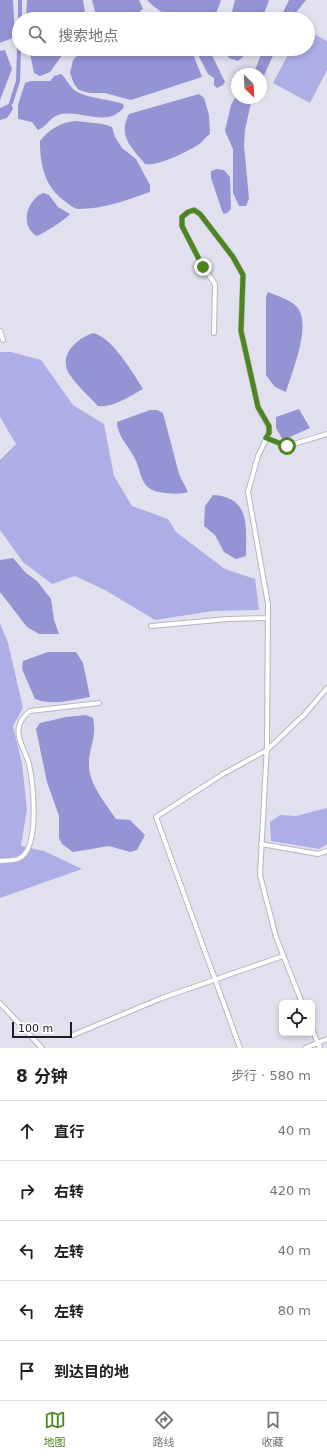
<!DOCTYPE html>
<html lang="zh">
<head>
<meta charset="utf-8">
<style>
  body { margin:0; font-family:"DejaVu Sans","Noto Sans SC",sans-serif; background:#f6f6f6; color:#202124 }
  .controls { position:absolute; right:12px; bottom:12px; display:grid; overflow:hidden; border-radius:6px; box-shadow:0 2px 6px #0003 }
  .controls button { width:36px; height:36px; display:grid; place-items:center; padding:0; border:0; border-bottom:1px solid #e0e0e0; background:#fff; color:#202124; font:20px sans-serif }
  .compass { position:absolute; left:231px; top:68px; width:36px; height:36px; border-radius:50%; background:#fff; box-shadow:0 2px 6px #0003; rotate:156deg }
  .scale { position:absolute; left:12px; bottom:10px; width:60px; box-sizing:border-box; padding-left:4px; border:2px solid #1d1d23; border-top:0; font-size:11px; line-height:14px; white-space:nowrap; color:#1d1d23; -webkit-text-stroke:3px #fff; paint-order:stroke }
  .stop { position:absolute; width:12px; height:12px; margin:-9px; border:3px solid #4d8520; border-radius:50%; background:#fff }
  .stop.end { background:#4d8520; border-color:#fff; box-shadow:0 1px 4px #0008 }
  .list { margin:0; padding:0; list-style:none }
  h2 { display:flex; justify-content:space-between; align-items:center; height:52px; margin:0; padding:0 16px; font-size:17px }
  h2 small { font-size:13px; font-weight:400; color:#757577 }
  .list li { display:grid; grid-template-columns:26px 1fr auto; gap:12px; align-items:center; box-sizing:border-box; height:60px; padding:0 16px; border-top:1px solid #e0e0e0 }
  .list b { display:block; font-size:15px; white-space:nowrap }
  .list em { font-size:13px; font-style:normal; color:#757577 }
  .icon { flex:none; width:22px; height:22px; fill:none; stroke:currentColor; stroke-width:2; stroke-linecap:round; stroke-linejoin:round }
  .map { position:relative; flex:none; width:327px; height:1048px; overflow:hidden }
  .search { position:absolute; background:#fff; box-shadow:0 2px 6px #0003; left:12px; right:12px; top:12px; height:44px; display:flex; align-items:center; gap:10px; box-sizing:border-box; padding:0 14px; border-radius:22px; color:#757577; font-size:15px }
  .sheet { height:352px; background:#fff }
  nav { display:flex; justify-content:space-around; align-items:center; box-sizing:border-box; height:56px; border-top:1px solid #e0e0e0; background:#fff; font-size:11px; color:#757577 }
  nav a { display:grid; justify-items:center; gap:2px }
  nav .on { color:#4d8520 }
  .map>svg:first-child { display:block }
  .green { fill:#aeaee6 }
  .water { fill:#9493d3 }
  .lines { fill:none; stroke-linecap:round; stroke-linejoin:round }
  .canal { stroke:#9493d3; stroke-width:4 }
  .street-casing { stroke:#b5b5c3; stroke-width:6 }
  .street { stroke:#fff; stroke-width:4 }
  .route { stroke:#4d8520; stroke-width:5 }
</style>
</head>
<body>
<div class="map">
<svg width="327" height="1048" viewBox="0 0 327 1048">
  <rect width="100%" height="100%" fill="#e0e0ee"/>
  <path class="green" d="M308 31 327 41V70L310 103 273 83 291 49H308Z
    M0 352H11L41 360 73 405 104 424 114 476 132 506 168 519 176 532 225 569 255 579 259 610 213 611 155 620 105 590 75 576 52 584 23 562 0 530V460L16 444 0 417Z
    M0 623 8 643 23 708 13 726 22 764 27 809 21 846 44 851 82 869 0 898Z
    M327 808V844L319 849 271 841 270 822 280 815 296 816Z"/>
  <path class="water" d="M0 0H13L15 37 0 43Z
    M27 0H83L86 19H26Z
    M92 0H139L143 9 129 19H97Z
    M147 0H221L214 19C187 19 167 21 147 0Z
    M235 0H269L262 19H230Z
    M289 0H306L291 19H280Z
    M29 49H71L63 54 50 72 40 76 34 73Z
    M83 49H191L202 77 131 100 105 93H90L79 90 74 84 70 73 73 60Z
    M195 49H209L225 82 223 85 217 88 214 85V78L208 74Z
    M225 49H246L243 57 238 61 229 58Z
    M263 49H276L261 82V74H251L255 70Z
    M5 50 12 69 0 100V51Z
    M61 74C66 78 68 84 73 89 83 98 109 99 123 104L124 107C109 128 81 110 61 114 50 116 47 127 38 130L32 122 18 119V105L25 83 31 81H50L54 76Z
    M199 94 204 98 209 115 210 134C205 137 203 142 198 145 188 151 157 167 145 164 132 148 117 136 129 114Z
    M237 94V98H252L245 130 244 145 249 199 246 206H239L233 193V149L225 131 231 105Z
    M11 103 13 109 7 118 0 120V108Z
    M76 121 103 124 112 127 115 137 122 148 136 159 150 185V192C127 200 103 209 79 209 74 209 70 205 66 202 45 188 40 165 40 141 49 129 62 122 76 121Z
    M217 169 224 170 230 177 231 209 227 213 224 214 222 211 211 178V171Z
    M43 193 49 195 58 207 70 214C65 220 44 233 37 236 19 226 27 200 43 193Z
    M268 292C277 296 289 299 296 306 313 322 292 372 286 392L275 387 266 375V297Z
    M93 333C111 336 134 374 143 389 130 396 113 408 98 406 89 396 77 386 70 375 57 356 76 339 93 333Z
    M299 409 310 428 283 440 276 428V417Z
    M150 410H157L163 413 179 474 188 492C180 495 156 494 149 488 141 483 140 469 136 461 131 448 117 437 117 422Z
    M213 495C251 497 246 527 246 556L236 559 224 552 215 535 204 526 205 506Z
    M13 558 26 573 37 581 51 599 54 620 59 634H39L27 627 0 592V560Z
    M48 652H76L83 663 90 697C72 700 53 706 35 699L22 669 23 661Z
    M86 715 93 718C97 739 89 746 89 764 88 783 106 804 116 819L130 820 145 835 137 850 130 852 109 846 73 852 62 844 59 838V816L47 782 36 729 40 723 66 717Z"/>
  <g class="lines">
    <path class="canal" d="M20 19V0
      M11 103 18 81 19 49"/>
    <defs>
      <path id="street" d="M0 331 3 340
        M214 333 215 284 203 267 182 226V217L188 212 194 210 200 214 233 257 243 275 241 331 258 407 269 427V433L258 456 248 492 268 604 267 745 260 875 276 937 302 1003
        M266 438 287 446 327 434
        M151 626 228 619 268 618
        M261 844 318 854 327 851
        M0 861C6 860 13 861 18 859 41 850 33 783 29 764 26 752 16 739 19 726 21 719 25 715 30 711L99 703
        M0 1003 42 1048
        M312 1029 320 1048
        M73 1035 162 998 283 956
        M240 1048 156 817 223 774 267 750 305 714 327 688
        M305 1048 327 1039"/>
    </defs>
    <use href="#street" class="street-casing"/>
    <use href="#street" class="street"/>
  </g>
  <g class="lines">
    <path class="route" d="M203 267 182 226V217L188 212 194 210 200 214 233 257 243 275 241 331 258 407 269 426V433L266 438 287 446"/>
  </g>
</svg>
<div class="controls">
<button><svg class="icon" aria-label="locate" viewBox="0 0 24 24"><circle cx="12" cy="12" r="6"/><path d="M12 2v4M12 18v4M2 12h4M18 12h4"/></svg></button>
</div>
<svg class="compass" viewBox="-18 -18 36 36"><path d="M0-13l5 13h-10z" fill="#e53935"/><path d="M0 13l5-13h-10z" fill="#757577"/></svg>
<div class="scale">100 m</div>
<div class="stop" style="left:287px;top:446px"></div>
<div class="stop end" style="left:203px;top:267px"></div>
<div class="search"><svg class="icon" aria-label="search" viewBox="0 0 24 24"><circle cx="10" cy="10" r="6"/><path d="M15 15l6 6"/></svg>搜索地点</div>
</div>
<section class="sheet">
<h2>8 分钟<small>步行 · 580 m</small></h2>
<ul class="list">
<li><svg class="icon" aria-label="ahead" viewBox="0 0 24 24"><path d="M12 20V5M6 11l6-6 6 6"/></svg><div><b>直行</b></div><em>40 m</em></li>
<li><svg class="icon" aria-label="right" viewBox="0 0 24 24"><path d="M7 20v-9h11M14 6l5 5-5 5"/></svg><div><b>右转</b></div><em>420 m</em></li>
<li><svg class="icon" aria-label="left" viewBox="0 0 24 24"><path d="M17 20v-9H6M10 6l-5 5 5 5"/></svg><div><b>左转</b></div><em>40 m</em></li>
<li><svg class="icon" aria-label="left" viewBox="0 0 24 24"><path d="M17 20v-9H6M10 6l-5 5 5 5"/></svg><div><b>左转</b></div><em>80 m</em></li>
<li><svg class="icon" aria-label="arrive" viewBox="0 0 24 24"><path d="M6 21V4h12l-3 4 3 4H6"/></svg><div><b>到达目的地</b></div></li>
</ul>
</section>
<nav>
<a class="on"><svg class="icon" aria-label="map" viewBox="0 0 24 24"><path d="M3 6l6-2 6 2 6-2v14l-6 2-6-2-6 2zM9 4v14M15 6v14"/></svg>地图</a>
<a><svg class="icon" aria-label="directions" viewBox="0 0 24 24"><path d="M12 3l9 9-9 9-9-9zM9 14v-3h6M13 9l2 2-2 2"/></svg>路线</a>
<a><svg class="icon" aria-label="saved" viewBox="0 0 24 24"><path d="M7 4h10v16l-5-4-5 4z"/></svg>收藏</a>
</nav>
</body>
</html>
